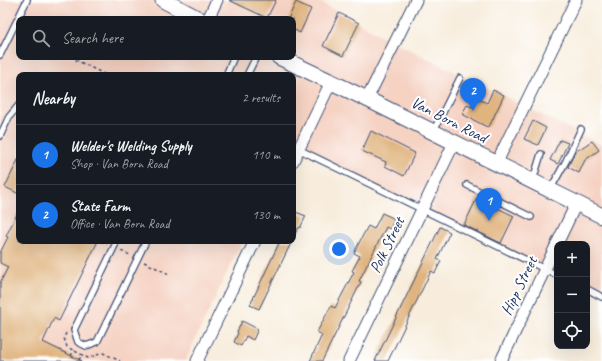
<!DOCTYPE html>
<html lang="en">
<head>
<meta charset="utf-8">
<style>
  body { margin:0; font-family:Caveat,sans-serif; background:#242831; color:#f1f3f6 }
  .controls { position:absolute; right:12px; bottom:12px; display:grid; overflow:hidden; border-radius:8px; box-shadow:0 4px 16px #0002 }
  .controls button { width:36px; height:36px; display:grid; place-items:center; padding:0; border:0; border-bottom:1px solid #363941; background:#171b24; color:#f1f3f6; font:20px sans-serif }
  .you { position:absolute; left:339px; top:249px; width:14px; height:14px; margin:-10px; border:3px solid #fff; border-radius:50%; background:#1a73e8; box-shadow:0 0 0 6px #1a73e833 }
  .badge { display:grid; place-items:center; width:26px; height:26px; border-radius:50%; background:#1a73e8; color:#fff; font-size:13px; font-weight:700 }
  .pin { position:absolute; translate:-50% -33px; filter:drop-shadow(0 1px 2px #0008) }
  .pin::after { content:''; position:absolute; top:21px; width:14px; height:12px; background:inherit; clip-path:polygon(0 0,100% 0,50% 100%) }
  .list { margin:0; padding:0; list-style:none }
  h2 { display:flex; justify-content:space-between; align-items:center; height:52px; margin:0; padding:0 16px; font-size:17px }
  h2 small { font-size:13px; font-weight:400; color:#9ea1a6 }
  .list li { display:grid; grid-template-columns:26px 1fr auto; gap:12px; align-items:center; box-sizing:border-box; height:60px; padding:0 16px; border-top:1px solid #363941 }
  .list b { display:block; font-size:15px; white-space:nowrap }
  .list p { margin:0; font-size:13px; white-space:nowrap; color:#9ea1a6 }
  .list em { font-size:13px; font-style:normal; color:#9ea1a6 }
  .icon { flex:none; width:22px; height:22px; fill:none; stroke:currentColor; stroke-width:2; stroke-linecap:round; stroke-linejoin:round }
  .map { position:relative; flex:none; width:602px; height:361px; overflow:hidden }
  .search { position:absolute; background:#171b24; box-shadow:0 4px 16px #0002; left:16px; top:16px; width:280px; height:44px; display:flex; align-items:center; gap:10px; box-sizing:border-box; padding:0 14px; border-radius:8px; color:#9ea1a6; font-size:15px }
  .panel { position:absolute; background:#171b24; box-shadow:0 4px 16px #0002; left:16px; top:72px; width:280px; height:172px; border-radius:8px }
  .map>svg:first-child { display:block }
  .built { fill:#f5d2c2; fill-rule:evenodd }
  .building { fill:#e0b47f }
  .lines { fill:none; stroke-linecap:round; stroke-linejoin:round }
  .lane-casing { stroke:#3c4c71; stroke-width:8 }
  .street-casing { stroke:#3c4c71; stroke-width:13 }
  .secondary-casing { stroke:#3c4c71; stroke-width:17 }
  .path { stroke:#3c4c71; stroke-width:1.5; stroke-dasharray:3 3; stroke-linecap:butt }
  .lane { stroke:#fff; stroke-width:5.5 }
  .street { stroke:#fff; stroke-width:11 }
  .secondary { stroke:#fff; stroke-width:15 }
  .labels { text-anchor:middle; dominant-baseline:central; stroke-width:4; stroke-linejoin:round; paint-order:stroke }
  .street-label { font-size:16px; fill:#1b2f5e; stroke:#fff }
</style>
</head>
<body>
<div class="map">
<svg width="602" height="361" viewBox="0 0 602 361">
  <rect width="100%" height="100%" fill="#fff"/>
  <filter id="ink" filterUnits="userSpaceOnUse"><feTurbulence type="fractalNoise" baseFrequency=".025" numOctaves="2"/><feDisplacementMap in="SourceGraphic" scale="8" xChannelSelector="R" yChannelSelector="G"/><feConvolveMatrix kernelMatrix="1 2 1 2 8 2 1 2 1" color-interpolation-filters="sRGB"/></filter>
  <filter id="wash" filterUnits="userSpaceOnUse"><feTurbulence type="fractalNoise" baseFrequency=".012" numOctaves="4" result="noise"/><feDisplacementMap in="SourceGraphic" scale="16" xChannelSelector="R" yChannelSelector="G"/><feGaussianBlur stdDeviation="0.9" result="paint"/><feColorMatrix in="noise" values="0 0 0 0 0 0 0 0 0 0 0 0 0 0 0 0 0 1.4 0 .05"/><feComposite in="paint" operator="in"/></filter>
  <g filter="url(#wash)">
    <rect width="100%" height="100%" fill="#f8eddd"/>
    <path class="built" d="M0 0H316L384 37 602 145V297L587 289V244H557V275L293 147V75H19V241H242L185 361H0ZM19 19H293V57H19Z"/>
    <g id="blocks">
      <path class="building" d="M229 0H276L267 18Z
        M296 2 311 9 300 33 293 29V19H288Z
        M339 13 359 23 343 56 323 46Z
        M493 90 504 95 490 125 487 127 462 114 467 105 472 107 477 98 487 103Z
        M533 121 546 128 538 145 524 139Z
        M371 131 415 153 404 176 385 166 386 162 362 151Z
        M560 140 568 143 558 164 550 160Z
        M592 141 599 150 585 160 579 173 568 167 575 152Z
        M19 158V194L5 187Z
        M477 198 514 216 501 243 464 225Z
        M19 210V241H98L59 321 54 318 43 342 82 361H0V283L8 267 0 263V253L8 237 6 236Z
        M293 211 306 216 300 228H298L293 239Z
        M382 213 395 219 390 229 386 227 359 281 361 282 322 361H310L322 335 317 332 331 306 335 308 354 272 352 271 360 256 354 253 362 237 368 226 374 229Z
        M440 227 450 232 437 259 441 261 435 273 431 271 388 361H375Z
        M280 241H292L259 309 250 305Z
        M242 321 258 329 253 340 246 336 241 346 234 342 238 333 237 332Z"/>
    </g>
  </g>
  <g filter="url(#ink)">
    <use href="#blocks" fill-opacity="0" stroke="#3c4c71" stroke-width="1"/>
    <g class="lines">
      <defs>
        <path id="lane" d="M0 55 27 0
          M226 75 234 57
          M247 75 256 57
          M433 132 460 78
          M0 136 9 117 19 105
          M298 149 557 275
          M533 180 541 154
          M467 185 531 217
          M550 190 566 161 581 129
          M117 241 74 330 78 342 86 346 97 342 146 241
          M587 289 602 297"/>
        <path id="street" d="M208 19 217 0
          M367 99 416 0
          M293 161 331 82
          M496 164 576 0
          M197 361 255 241
          M349 361 454 143
          M501 361 576 204"/>
        <path id="secondary" d="M163 0 199 19
          M279 57 367 99 602 216"/>
      </defs>
      <use href="#lane" class="lane-casing"/>
      <use href="#street" class="street-casing"/>
      <use href="#secondary" class="secondary-casing"/>
      <path class="path" d="M70 57 106 75
        M396 226 400 228
        M101 241 107 244
        M121 251 130 255
        M144 262 169 274
        M66 333 64 338 67 347 88 358 103 353 120 361
        M71 356 74 350
        M79 360 82 354"/>
      <use href="#lane" class="lane"/>
      <use href="#street" class="street"/>
      <use href="#secondary" class="secondary"/>
    </g>
  </g>
  <g class="labels">
    <g class="street-label">
      <text transform="translate(449 120) rotate(27)">Van Born Road</text>
      <text transform="translate(387 245) rotate(-64)">Polk Street</text>
      <text transform="translate(519 286) rotate(-64)">Hipp Street</text>
    </g>
  </g>
</svg>
<div class="controls">
<button>+</button>
<button>−</button>
<button><svg class="icon" aria-label="locate" viewBox="0 0 24 24"><circle cx="12" cy="12" r="6"/><path d="M12 2v4M12 18v4M2 12h4M18 12h4"/></svg></button>
</div>
<div class="you"></div>
<div class="pin badge" style="left:489px;top:221px">1</div>
<div class="pin badge" style="left:473px;top:111px">2</div>
<div class="search"><svg class="icon" aria-label="search" viewBox="0 0 24 24"><circle cx="10" cy="10" r="6"/><path d="M15 15l6 6"/></svg>Search here</div>
<section class="panel">
<h2>Nearby<small>2 results</small></h2>
<ul class="list">
<li><span class="badge">1</span><div><b>Welder's Welding Supply</b><p>Shop · Van Born Road</p></div><em>110 m</em></li>
<li><span class="badge">2</span><div><b>State Farm</b><p>Office · Van Born Road</p></div><em>130 m</em></li>
</ul>
</section>
</div>
</body>
</html>
